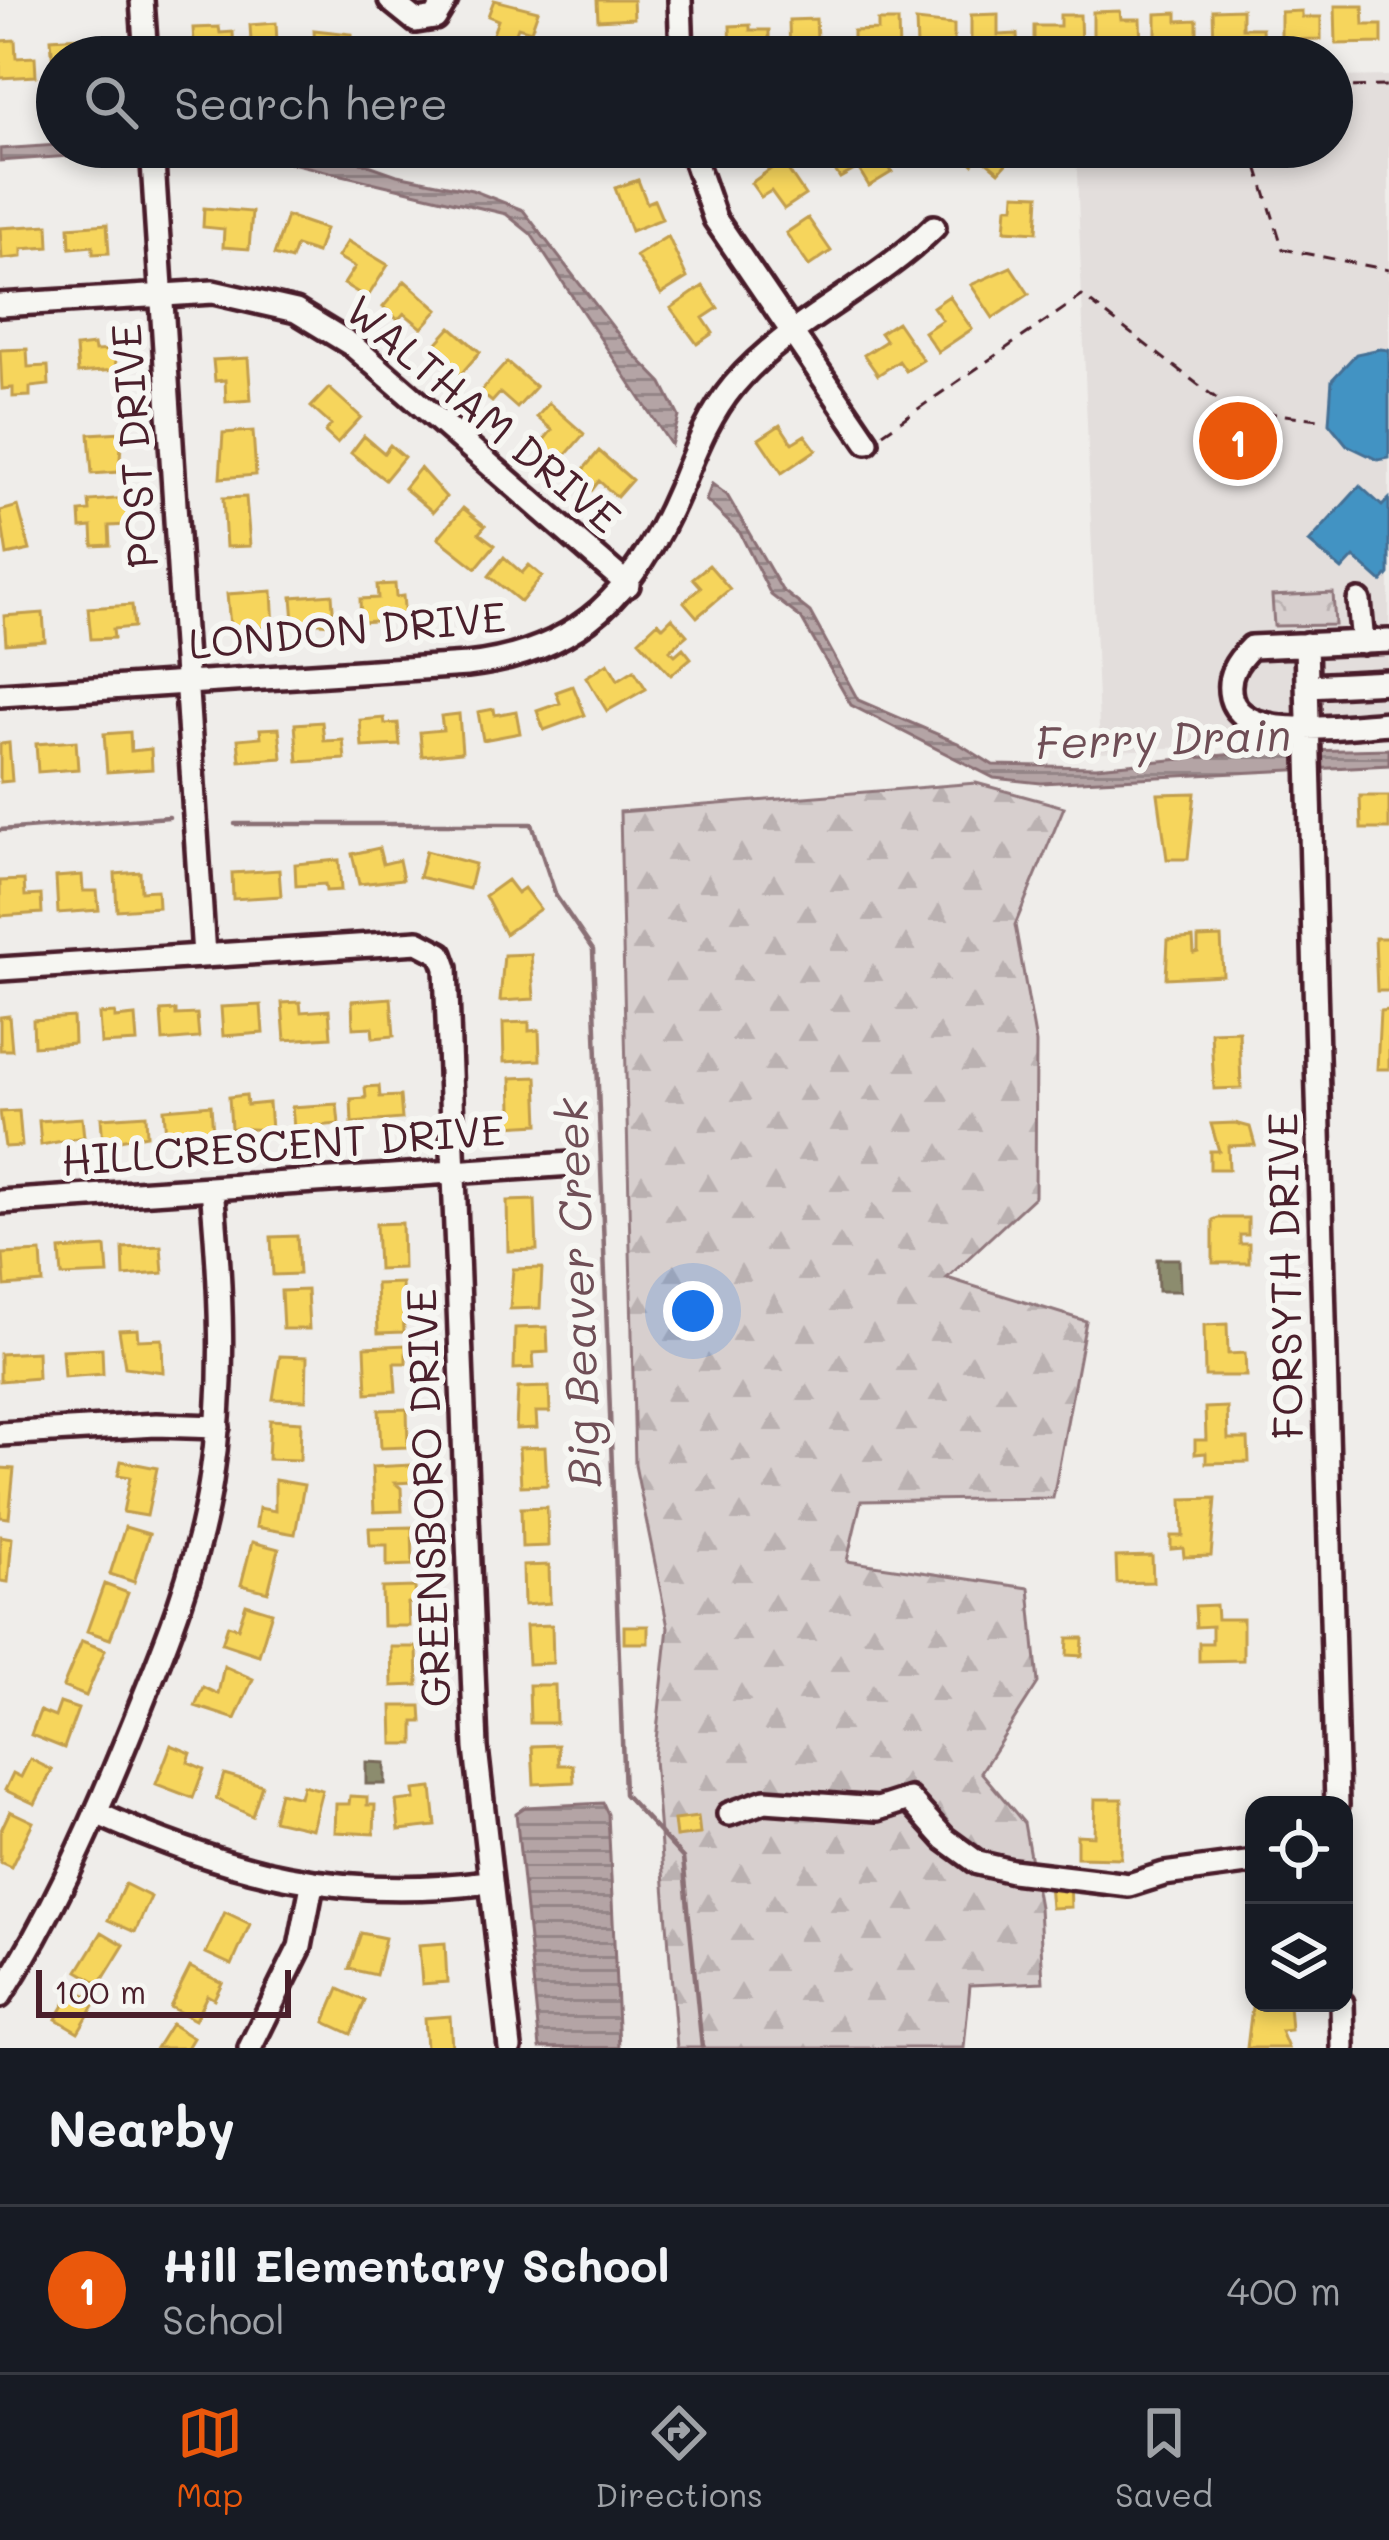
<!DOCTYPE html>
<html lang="en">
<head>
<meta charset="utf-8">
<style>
  body { margin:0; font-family:Mali,sans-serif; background:#20242c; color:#f1f3f6 }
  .controls { position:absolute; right:36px; bottom:36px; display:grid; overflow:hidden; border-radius:24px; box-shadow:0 6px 18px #0003 }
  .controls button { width:108px; height:108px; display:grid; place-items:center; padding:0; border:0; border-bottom:3px solid #363941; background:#171b24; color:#f1f3f6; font:60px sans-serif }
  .scale { position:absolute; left:36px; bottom:30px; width:255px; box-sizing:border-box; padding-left:12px; border:6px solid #4a1f2b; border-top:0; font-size:33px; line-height:42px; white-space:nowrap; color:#4a1f2b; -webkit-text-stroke:9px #f6f6f2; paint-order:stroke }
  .you { position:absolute; left:693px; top:1311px; width:42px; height:42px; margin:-30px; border:9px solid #fff; border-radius:50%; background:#1a73e8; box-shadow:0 0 0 18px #1a73e833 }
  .badge { display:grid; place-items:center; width:78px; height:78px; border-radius:50%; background:#ea580c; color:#fff; font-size:39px; font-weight:700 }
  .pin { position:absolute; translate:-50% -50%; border:6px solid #fff; box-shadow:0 3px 12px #0006 }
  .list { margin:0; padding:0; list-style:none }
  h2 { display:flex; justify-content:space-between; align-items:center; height:156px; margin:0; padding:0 48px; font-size:51px }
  h2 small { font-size:39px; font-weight:400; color:#9ea1a6 }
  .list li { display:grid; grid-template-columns:78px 1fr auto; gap:36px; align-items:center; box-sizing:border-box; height:168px; padding:0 48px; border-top:3px solid #363941 }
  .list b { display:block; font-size:45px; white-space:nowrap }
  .list p { margin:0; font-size:39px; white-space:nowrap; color:#9ea1a6 }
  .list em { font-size:39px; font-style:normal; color:#9ea1a6 }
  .icon { flex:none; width:66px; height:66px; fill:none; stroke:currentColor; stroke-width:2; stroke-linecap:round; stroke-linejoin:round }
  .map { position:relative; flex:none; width:1389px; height:2048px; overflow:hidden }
  .search { position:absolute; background:#171b24; box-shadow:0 6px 18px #0003; left:36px; right:36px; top:36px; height:132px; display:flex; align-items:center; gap:30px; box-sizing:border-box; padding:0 42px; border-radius:66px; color:#9ea1a6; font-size:45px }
  .sheet { height:324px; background:#171b24 }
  nav { display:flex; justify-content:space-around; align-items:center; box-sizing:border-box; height:168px; border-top:3px solid #363941; background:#171b24; font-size:33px; color:#9ea1a6 }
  nav a { display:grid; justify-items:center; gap:6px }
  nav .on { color:#ea580c }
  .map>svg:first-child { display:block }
  .built { fill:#e3dedc }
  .forest { fill:url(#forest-firs); stroke:#90777c; stroke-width:3 }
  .park { fill:url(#park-crowns); stroke:#90777c; stroke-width:3 }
  .water { fill:url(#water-rules); stroke:#8a6f74; stroke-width:3 }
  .homes { fill:#f6d55c; stroke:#c29e4d; stroke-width:3 }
  .schools { fill:#4393c3; stroke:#457095; stroke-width:3 }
  .industry { fill:#8c8c6e; stroke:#786b5a; stroke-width:3 }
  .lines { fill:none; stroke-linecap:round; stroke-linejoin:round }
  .stream { stroke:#8a6f74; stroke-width:4.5 }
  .minor-casing { stroke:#4a1f2b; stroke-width:30 }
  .path { stroke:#4a1f2b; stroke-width:3; stroke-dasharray:12 9; stroke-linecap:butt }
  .minor { stroke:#f6f6f2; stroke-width:21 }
  .labels { text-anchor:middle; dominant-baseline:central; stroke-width:12; stroke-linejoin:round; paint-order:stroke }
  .street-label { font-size:42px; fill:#4a1f2b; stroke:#f6f6f2 }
  .water-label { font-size:45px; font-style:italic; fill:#6f4e56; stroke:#f6f6f2 }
</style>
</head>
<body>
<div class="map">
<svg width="1389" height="2048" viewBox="0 0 1389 2048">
  <defs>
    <pattern id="forest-firs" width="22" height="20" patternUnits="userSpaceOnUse" patternTransform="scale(3)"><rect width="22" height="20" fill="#d7cfce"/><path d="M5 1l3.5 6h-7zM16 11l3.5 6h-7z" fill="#bab1b1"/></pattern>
    <pattern id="park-crowns" width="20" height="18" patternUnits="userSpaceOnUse" patternTransform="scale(3)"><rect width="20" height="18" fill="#d7cfce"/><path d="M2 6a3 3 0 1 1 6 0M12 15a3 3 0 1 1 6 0" fill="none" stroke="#bab1b1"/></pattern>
    <pattern id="water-rules" width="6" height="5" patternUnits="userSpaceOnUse" patternTransform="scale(3)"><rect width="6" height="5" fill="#b4a4a5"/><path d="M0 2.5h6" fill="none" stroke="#948587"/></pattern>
  </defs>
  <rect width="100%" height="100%" fill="#efedea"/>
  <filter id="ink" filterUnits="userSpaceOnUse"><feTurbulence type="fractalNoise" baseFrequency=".00833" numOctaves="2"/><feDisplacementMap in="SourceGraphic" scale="24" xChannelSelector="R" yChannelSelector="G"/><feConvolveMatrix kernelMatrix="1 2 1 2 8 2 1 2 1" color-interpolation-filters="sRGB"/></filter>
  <g filter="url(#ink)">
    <path class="built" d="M1389 76V735L1100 752 1076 147H1332V77Z"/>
    <path class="forest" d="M976 783 1064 807 1015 925 1036 1043 1035 1196 947 1278 1086 1321 1053 1498 861 1501 847 1561 1029 1588 1038 1683 981 1772 1024 1823 1039 1907 1043 1982 970 1985 964 2048H677L654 1759 668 1627 635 1465 620 812Z"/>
    <path class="park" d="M1333 593 1335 625 1274 626 1272 596Z"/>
    <path class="water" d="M57 145V147H199L0 161V149Z
      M224 147 332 152 397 175 472 190 523 210 631 351 662 383 679 417 671 445 531 234 506 214Z
      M712 484 727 495 782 590 810 612 858 700 958 743 993 765 1096 767 1257 752 1389 749V765L1041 783 994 778 851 705 801 618 771 595 740 533 706 500Z
      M603 1803 608 1814 619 2048H540L516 1813 525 1807Z"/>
    <path class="homes" d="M494 0 538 11 531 31 518 27 510 49 490 42 498 20 488 16Z
      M597 0H633L634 18 598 20Z
      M1335 6H1363L1364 25H1382V43L1336 44Z
      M1242 9V28H1262L1263 46 1214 48 1213 10Z
      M1120 11 1121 19H1140L1141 48 1093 49V12Z
      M1302 11V17H1321V39L1281 40V12Z
      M1177 13V21L1197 20V41L1156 42V14Z
      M998 14V35L1017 34 1018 52 971 53V15Z
      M1060 15H1080L1081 48 1034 49V26H1060Z
      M816 19 817 39H837V57H790L789 20Z
      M878 21H898L899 52 853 53V31L878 30Z
      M916 21 954 25V47H917Z
      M276 23 277 43 298 42 299 57H252L250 25Z
      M750 25V30H769V51L731 52 730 26Z
      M219 27 220 33 233 32 234 57 195 56 193 28Z
      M314 30 352 34V57H305L315 53Z
      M95 36 97 57H57L53 65 51 39Z
      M635 39V57H598V40Z
      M15 40 16 58 35 57 36 76 0 78V41Z
      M598 147H636L637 154 598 155Z
      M859 147H877L892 172 869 186 858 168 840 178 831 164Z
      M963 147H1000L1012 157 999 172 980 156 973 164 959 151Z
      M782 161 805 195 784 209 771 191 761 197 751 183Z
      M638 180 647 203 654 200 662 219 631 231 615 188Z
      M1015 194 1039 195 1037 232 1005 230 1007 207H1014Z
      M204 208 252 212 249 249 223 247 224 229 203 227Z
      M287 216 325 229 317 253 296 246 291 260 274 255Z
      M808 218 831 251 809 266 786 233Z
      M107 224 109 253 93 254V246L70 248 69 227Z
      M48 225 49 247 22 249V257L2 259 0 228Z
      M668 236 687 278 661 294 636 256Z
      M348 241 388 265 367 298 344 284 355 267 338 257Z
      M1011 267 1029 294 993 318 971 285Z
      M405 281 438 310 422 328 404 313 398 320 383 307Z
      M703 286 718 308 703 318 713 333 697 344 671 308Z
      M949 296 972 329 938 352 924 332 942 320 933 307Z
      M897 322 923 360 906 371 899 361 878 375 864 355 886 341 880 333Z
      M451 327 480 352 460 375 434 346Z
      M94 345 95 351 115 350 116 370 78 373 76 347Z
      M27 349 28 367 48 366 49 385 30 387V396L13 397V388L2 389 0 350Z
      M248 358 251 400 226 402 225 380 215 381 213 360Z
      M507 362 536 387 517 408 500 393 492 402 480 392Z
      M329 388 361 417 337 443 325 432 331 425 311 407Z
      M549 403 584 434 559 463 539 446 552 430 537 417Z
      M780 425 792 443 805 435 816 450 782 473 759 439Z
      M253 431 256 475 220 478 223 433Z
      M122 432 119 472 92 474 89 434Z
      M364 436 384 453 390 445 404 457 385 480 351 453Z
      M599 451 632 480 617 497 599 481 592 490 577 477Z
      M420 468 446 497 433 512 404 488Z
      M246 497 250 546 226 547 223 498Z
      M126 498 128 525 109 526 110 545 93 546 92 527 81 528 80 512 90 511 89 501Z
      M18 506 30 550 7 555 0 511Z
      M463 508 485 526 479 533 495 545 476 568 438 538Z
      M504 557 522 573 529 565 542 576 521 602 489 576Z
      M709 565 730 589 697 617 684 602 701 587 693 578Z
      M395 584 396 597 403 596 405 619 361 622 360 599 378 598 377 585Z
      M272 591 274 629 230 626 227 594Z
      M332 594 334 624 294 621 292 597Z
      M132 605 134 627 113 629 114 638 91 639 88 608Z
      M43 613 45 641 6 644 4 616Z
      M672 618 687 635 670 650 675 655 683 648 691 658 671 675 639 640 658 622 663 627Z
      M608 663 618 680 634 670 646 689 607 711 586 677Z
      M573 686 585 715 544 730 537 711 560 703 556 692Z
      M494 709 495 715 516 711 520 733 483 740 478 712Z
      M459 714 462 752 422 756 420 732 443 730 441 716Z
      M384 718 385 724 398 723 400 745 362 747 360 720Z
      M322 722 324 741 343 740 345 759 298 762 295 724Z
      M279 728 282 758 240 761 238 739 261 737 260 729Z
      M130 732 131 751 151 749 152 769 107 772 104 734Z
      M76 741 78 769 38 772 36 744Z
      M9 743 12 781 0 782V744Z
      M1195 793 1188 859H1167L1158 794Z
      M1360 796H1389V829H1361Z
      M379 848 383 864 399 860 403 879 359 884 352 854Z
      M426 851 475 864 469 889 419 877Z
      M339 860 341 890 326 891 325 884 296 886 295 864Z
      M279 870 281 896 233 899 232 873Z
      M140 872 141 891 157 890 158 907 117 910 115 874Z
      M82 875 83 891H97L99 910 58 913 56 877Z
      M24 880 25 896 41 895 42 913 0 916V881Z
      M507 880 517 893 524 888 540 909 505 934 485 896Z
      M1221 937 1223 975 1166 978 1168 940 1193 938 1194 953 1198 952V938Z
      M1375 938H1389V991H1377Z
      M531 954 534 999 500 1001 504 955Z
      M391 998 394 1036 373 1038 372 1027 353 1028 352 1001Z
      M300 1002 301 1012 329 1010 331 1037 285 1040 282 1003Z
      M261 1005 263 1033 223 1036 221 1007Z
      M176 1010V1015L197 1014 199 1038 163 1041 161 1011Z
      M1389 1010V1069H1377L1380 1011Z
      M115 1013V1018L135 1016 137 1042 101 1044 99 1014Z
      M9 1016 12 1050H0V1017Z
      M73 1017 74 1043 34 1046 33 1020Z
      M529 1022V1031L539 1030 540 1060 504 1062 503 1023Z
      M1239 1031 1241 1088 1214 1089 1211 1032Z
      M537 1077 539 1124 506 1126 505 1109 512 1108 511 1078Z
      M379 1086 380 1097 400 1096 402 1119 352 1123 351 1099 366 1098 365 1087Z
      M246 1095 247 1105 269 1103 271 1130 231 1128 229 1097Z
      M337 1104 339 1124 294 1128 292 1107Z
      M211 1105 213 1133 166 1136 164 1109Z
      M19 1111 22 1146 5 1147 0 1112Z
      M146 1115 147 1135 103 1143 101 1118Z
      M82 1118 84 1137 41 1145 39 1121Z
      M1235 1123 1250 1127 1255 1145 1228 1146 1229 1169H1210V1151H1219L1211 1124Z
      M535 1200 537 1250 508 1251 507 1201Z
      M1218 1218H1248V1235H1240V1244H1249V1263H1213V1220Z
      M402 1223 403 1268 378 1269 376 1224Z
      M297 1236 299 1274 273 1275 271 1237Z
      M161 1246 163 1273 124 1276 123 1248Z
      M106 1247 108 1274 62 1276 60 1250Z
      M41 1252 43 1283 5 1286 3 1254Z
      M542 1268 540 1308 510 1309 513 1269Z
      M402 1283 404 1332 378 1333 376 1284Z
      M307 1290 309 1329H283L281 1291Z
      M1227 1324 1228 1354 1245 1353 1246 1376H1205L1204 1325Z
      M547 1327 548 1352 533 1353 534 1368 514 1369 515 1328Z
      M137 1329 138 1340 162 1339 163 1372 125 1367 119 1330Z
      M406 1345V1363H394L396 1391 367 1393 365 1347Z
      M102 1348 103 1374 64 1377 62 1350Z
      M37 1352 38 1378 0 1381V1354Z
      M280 1356 307 1357 306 1400 273 1399Z
      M549 1387 550 1412H536L537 1428 516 1429 518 1388Z
      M1227 1407 1228 1439H1248L1249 1462 1206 1463V1453L1195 1454V1440H1206L1205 1408Z
      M407 1409 408 1447 381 1448 379 1410Z
      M270 1420 301 1422 300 1460 268 1459Z
      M545 1447 547 1485 521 1486 519 1448Z
      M121 1461 157 1468 147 1516 123 1512 130 1477 118 1475Z
      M411 1465 412 1482 395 1483 401 1488 402 1511 374 1512 372 1467Z
      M0 1468 14 1469 9 1518 0 1517Z
      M275 1480 304 1485 295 1534 256 1527 259 1508 275 1511Z
      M1216 1498 1211 1556 1184 1557 1183 1548 1171 1549V1536H1183L1182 1499Z
      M547 1507 548 1546 522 1547 521 1508Z
      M125 1527 149 1534 134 1582 110 1574Z
      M412 1527 413 1565 387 1566V1545H370L369 1528Z
      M0 1536 12 1538 8 1582 0 1581Z
      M252 1542 279 1549 268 1592 241 1585Z
      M1152 1556 1153 1582 1117 1583 1116 1557Z
      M549 1565 550 1603 524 1605 523 1566Z
      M104 1584 128 1593 110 1639 87 1631Z
      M415 1587 416 1603H408L409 1626H383L382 1588Z
      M246 1604 272 1612 259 1655 222 1643 228 1625 238 1628Z
      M1216 1605 1217 1619H1243V1660L1199 1661V1643H1212V1626L1196 1627 1195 1606Z
      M552 1625 553 1663 528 1664 526 1626Z
      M624 1626H648V1643H624Z
      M1068 1638H1083L1082 1656 1067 1655Z
      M82 1641 105 1650 86 1696 63 1687Z
      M391 1647H417L418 1685 392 1686Z
      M224 1666 253 1679 235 1719 195 1706 203 1687 218 1694Z
      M529 1685H555L556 1723H530Z
      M60 1703 78 1709 64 1748 31 1735 40 1711 55 1717Z
      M392 1706H421L422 1722H414V1744H393Z
      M171 1745 191 1753 188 1762 204 1769 193 1798 156 1784Z
      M558 1745 559 1765H573L574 1782 534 1784 532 1746Z
      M30 1759 52 1770 35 1804 5 1790 13 1773 21 1777Z
      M224 1774 262 1785 252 1816 216 1799Z
      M303 1785 322 1790 312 1829 273 1820 280 1792 300 1797Z
      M432 1788 436 1826 399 1830 396 1801 415 1799 414 1790Z
      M350 1796 367 1797V1805H375L374 1834 335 1832 336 1804H349Z
      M1095 1799H1122L1121 1858 1077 1857V1835L1094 1836Z
      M10 1811 33 1822 11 1867 0 1862V1832Z
      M698 1817 700 1834 676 1837 674 1820Z
      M1070 1881 1071 1907 1051 1908 1049 1883Z
      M125 1884 151 1897 135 1932 108 1920Z
      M225 1912 250 1924 232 1965 206 1953Z
      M102 1932 124 1945 100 1984 78 1971Z
      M361 1933 385 1938 376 1975 349 1969Z
      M445 1943 447 1982 422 1984 419 1945Z
      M190 1967 222 1983 214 1999 207 1995 195 2020 170 2007Z
      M74 1988 96 2002 78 2032 56 2019Z
      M339 1989 365 2001 351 2034 325 2022Z
      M1289 2005 1291 2030 1281 2031 1288 2048H1247L1252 2007Z
      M450 2016 452 2048H426L424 2018Z
      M171 2024 193 2038 187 2048H156Z"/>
    <path class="schools" d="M1380 349 1389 350V458L1378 460 1347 445 1329 423 1332 380 1356 354Z
      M1360 486 1382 506 1389 499V574L1382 582 1354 557 1342 570 1309 542Z"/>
    <path class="industry" d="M1157 1259H1179L1180 1291H1158Z
      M366 1762 385 1763V1784H366Z"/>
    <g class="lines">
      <path class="stream" d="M235 824H532L556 896 593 950 624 1794 683 1858 702 2048
        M0 830 169 817"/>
      <defs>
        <path id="minor" d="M142 0 146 57
          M390 0 416 21 435 18 446 0
          M680 0 682 57
          M152 147 204 956
          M690 147 715 219 867 442
          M0 305 213 292 296 311 352 345 628 585
          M1359 601 1363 643
          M1389 641 1251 647C1237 661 1226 676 1231 697 1242 744 1352 725 1389 723
          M1306 644 1337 1805
          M1307 686 1389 682
          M0 695 467 665C581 652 636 591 679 490 694 454 708 416 734 385 788 321 874 287 934 227
          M0 969 418 942 441 954 446 968 476 1748 510 2048
          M0 1202 572 1164
          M0 1434 156 1425 218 1427
          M96 1813C231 1874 340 1901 489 1882
          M729 1814 765 1801 878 1809 909 1799 945 1839 978 1863 1012 1871 1129 1885 1164 1874 1254 1862
          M0 1996C51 1916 90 1830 126 1742 161 1656 197 1573 211 1481 226 1383 221 1286 212 1188
          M1342 2003 1343 2048
          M250 2048 300 1947 312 1885"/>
      </defs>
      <use href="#minor" class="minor-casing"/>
      <path class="path" d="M1332 87 1389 86
        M1251 147 1283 249 1389 270
        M883 433 1082 296 1230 409 1320 419"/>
      <use href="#minor" class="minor"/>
    </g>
  </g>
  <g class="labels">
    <g class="street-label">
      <text transform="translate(484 413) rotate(40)">WALTHAM DRIVE</text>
      <text transform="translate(133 446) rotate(-94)">POST DRIVE</text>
      <text transform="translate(347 629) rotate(-5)">LONDON DRIVE</text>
      <text transform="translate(283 1144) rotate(-4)">HILLCRESCENT DRIVE</text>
      <text transform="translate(1284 1276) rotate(-91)">FORSYTH DRIVE</text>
      <text transform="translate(427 1498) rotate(-92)">GREENSBORO DRIVE</text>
    </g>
    <g class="water-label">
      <text transform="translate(1163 737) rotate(-2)">Ferry Drain</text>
      <text transform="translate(576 1293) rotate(-92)">Big Beaver Creek</text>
    </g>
  </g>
</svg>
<div class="controls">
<button><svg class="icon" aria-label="locate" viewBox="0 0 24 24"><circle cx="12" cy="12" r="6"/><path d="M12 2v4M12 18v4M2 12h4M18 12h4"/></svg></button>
<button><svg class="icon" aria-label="layers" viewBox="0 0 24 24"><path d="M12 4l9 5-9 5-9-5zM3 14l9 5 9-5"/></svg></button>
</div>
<div class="scale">100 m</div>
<div class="you"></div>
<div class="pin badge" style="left:1238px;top:441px">1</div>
<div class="search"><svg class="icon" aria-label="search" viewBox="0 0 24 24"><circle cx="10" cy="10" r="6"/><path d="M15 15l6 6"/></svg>Search here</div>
</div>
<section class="sheet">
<h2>Nearby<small></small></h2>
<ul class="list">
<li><span class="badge">1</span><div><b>Hill Elementary School</b><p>School</p></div><em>400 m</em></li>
</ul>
</section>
<nav>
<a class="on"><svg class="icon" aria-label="map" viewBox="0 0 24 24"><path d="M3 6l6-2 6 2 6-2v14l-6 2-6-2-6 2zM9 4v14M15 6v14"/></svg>Map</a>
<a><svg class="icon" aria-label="directions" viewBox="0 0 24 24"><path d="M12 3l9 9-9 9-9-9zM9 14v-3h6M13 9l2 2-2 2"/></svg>Directions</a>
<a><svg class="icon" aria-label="saved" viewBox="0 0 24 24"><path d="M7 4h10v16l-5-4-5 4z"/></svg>Saved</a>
</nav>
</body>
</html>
